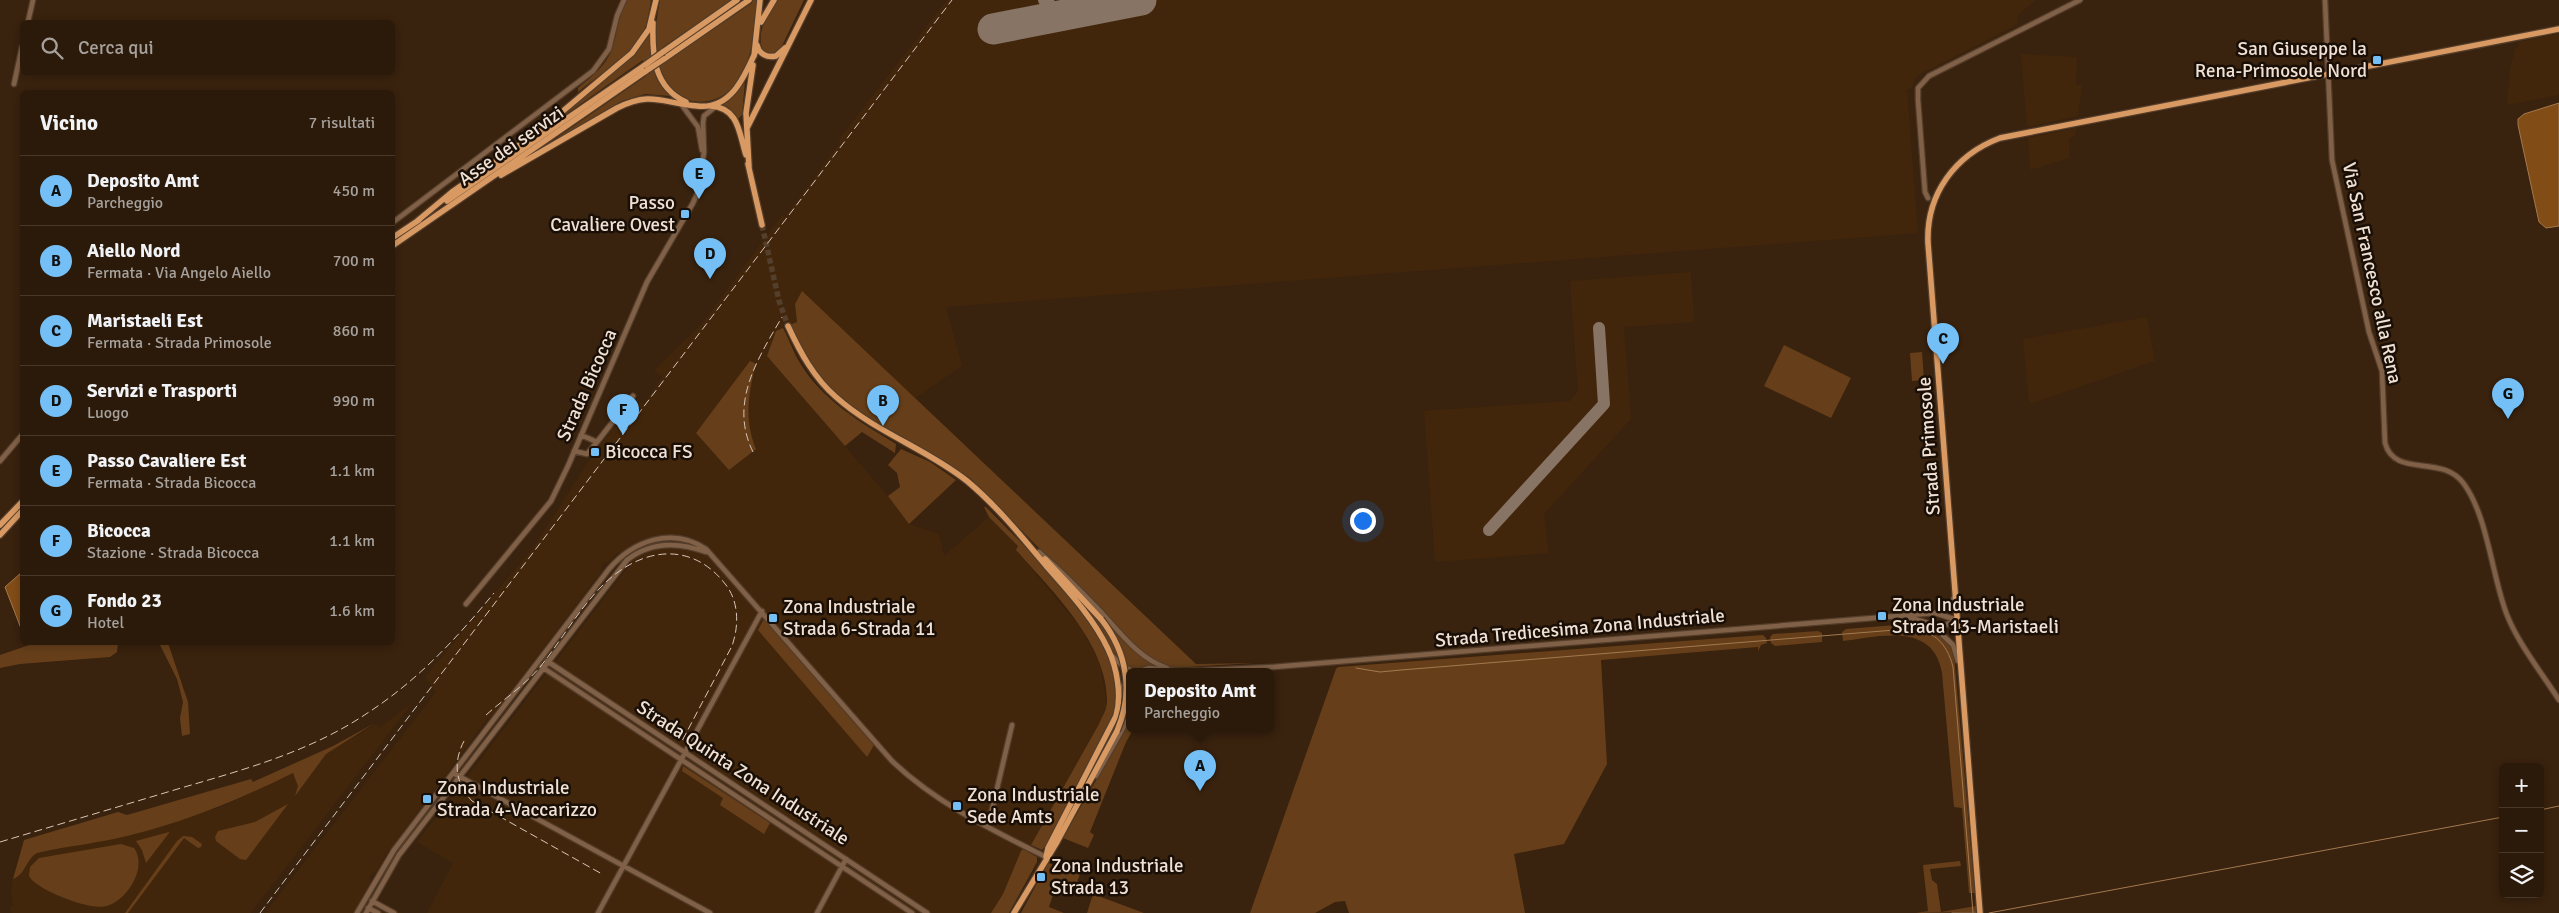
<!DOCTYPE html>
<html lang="it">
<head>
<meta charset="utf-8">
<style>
  body { margin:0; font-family:Signika,sans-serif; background:#332313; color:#f1f3f6 }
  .controls { position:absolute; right:15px; bottom:15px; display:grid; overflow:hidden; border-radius:8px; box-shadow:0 2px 8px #0003 }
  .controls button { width:45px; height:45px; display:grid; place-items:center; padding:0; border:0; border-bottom:1px solid #47382b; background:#2b1a0a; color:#f1f3f6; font:25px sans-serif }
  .you { position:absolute; left:1362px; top:520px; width:18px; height:18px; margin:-12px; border:4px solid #fff; border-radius:50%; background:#1a73e8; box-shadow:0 0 0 8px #1a73e833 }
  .badge { display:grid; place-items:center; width:32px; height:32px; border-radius:50%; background:#74c0f6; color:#111; font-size:16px; font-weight:700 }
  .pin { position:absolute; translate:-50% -41px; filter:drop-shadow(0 1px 2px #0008) }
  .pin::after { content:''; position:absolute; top:26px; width:18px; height:15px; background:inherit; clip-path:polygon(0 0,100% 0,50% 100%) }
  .popup { position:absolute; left:1126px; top:668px; width:148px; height:65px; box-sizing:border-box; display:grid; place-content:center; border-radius:8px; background:#2b1a0a; filter:drop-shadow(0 1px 4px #0005); font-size:16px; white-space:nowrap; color:#a6a19c }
  .popup b { font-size:19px; color:#f1f3f6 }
  .popup::after { content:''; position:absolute; left:50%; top:100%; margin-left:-10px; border:10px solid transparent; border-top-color:#2b1a0a }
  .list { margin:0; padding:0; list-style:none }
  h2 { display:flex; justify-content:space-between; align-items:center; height:65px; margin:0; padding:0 20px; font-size:21px }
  h2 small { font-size:16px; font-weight:400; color:#a6a19c }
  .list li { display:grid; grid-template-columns:32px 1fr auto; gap:15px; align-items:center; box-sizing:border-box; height:70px; padding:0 20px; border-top:1px solid #47382b }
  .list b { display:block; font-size:19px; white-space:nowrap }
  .list p { margin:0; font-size:16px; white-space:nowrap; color:#a6a19c }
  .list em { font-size:16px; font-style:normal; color:#a6a19c }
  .icon { flex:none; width:28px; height:28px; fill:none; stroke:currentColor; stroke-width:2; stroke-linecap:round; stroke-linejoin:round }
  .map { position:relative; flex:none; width:2559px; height:913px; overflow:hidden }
  .search { position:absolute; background:#2b1a0a; box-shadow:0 2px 8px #0003; left:20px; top:20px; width:375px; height:55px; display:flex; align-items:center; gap:12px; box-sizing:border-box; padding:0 18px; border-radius:8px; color:#a6a19c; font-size:19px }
  .panel { position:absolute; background:#2b1a0a; box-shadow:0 2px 8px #0003; left:20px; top:90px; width:375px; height:555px; border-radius:8px }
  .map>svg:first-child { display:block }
  .built { fill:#42260c; fill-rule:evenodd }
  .green { fill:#663f1a }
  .water { fill:#824c16; stroke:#a3794f }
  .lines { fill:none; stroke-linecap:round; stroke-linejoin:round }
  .stream { stroke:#a3794f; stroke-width:1 }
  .taxiway { stroke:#887464; stroke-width:12 }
  .runway { stroke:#887464; stroke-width:31 }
  .major-tunnel { stroke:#543f2c; stroke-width:5.5; stroke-dasharray:5.5 3; stroke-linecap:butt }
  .minor-casing { stroke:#533d2a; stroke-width:7 }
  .major-casing { stroke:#533d2a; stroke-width:8 }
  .minor { stroke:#806148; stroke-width:4.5 }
  .major { stroke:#d89962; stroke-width:5.5 }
  .rail { stroke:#d7c7b9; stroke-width:1; stroke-dasharray:8 4; stroke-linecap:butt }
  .major-bridge-casing { stroke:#533d2a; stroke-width:8; stroke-linecap:butt }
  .major-bridge { stroke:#d89962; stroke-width:5.5 }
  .poi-dot { fill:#74c0f6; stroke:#190f06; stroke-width:2 }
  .labels { text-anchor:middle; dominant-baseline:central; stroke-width:5; stroke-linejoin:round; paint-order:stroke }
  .poi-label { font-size:19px; fill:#f0e1d4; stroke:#190f06; text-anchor:start }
  .street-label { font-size:19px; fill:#f0e1d4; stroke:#190f06 }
</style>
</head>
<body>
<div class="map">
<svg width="2559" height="913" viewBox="0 0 2559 913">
  <rect width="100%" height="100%" fill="#39220e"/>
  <path class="built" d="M947 0H2036L2017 16 2018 24 1917 76 1911 89H1907L1918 233 946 307 962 366 915 398 802 292 795 304 797 322 776 331 767 356 888 496 909 524 939 534 944 556 989 517 1019 546 1016 550 1081 628 1100 663 1107 705 1099 724 1031 845 1021 851 1003 894 991 913H427L453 863 417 842 624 572 632 564 618 552 607 563 604 562 600 573 499 707 489 719 488 718 387 853 376 872 369 876 380 902 402 913H265L436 692 425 677 533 548 592 456 617 423 636 399 644 404 662 377 654 370 701 325 782 215 785 217 840 143 838 141 849 126ZM756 365 750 386 747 411 749 433 756 449 696 432Z
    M2559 34V95L2507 105 2510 70 2515 49 2519 46 2518 42Z
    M2021 54 2077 57 2076 85H2082L2078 116 2027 127Z
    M2076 128 2075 136 2069 138V158L2030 170 2028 138Z
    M1691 272 1694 322 1624 327 1631 419 1544 514 1549 553 1435 562 1424 411 1570 401 1578 391 1570 281Z
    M2147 317 2155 361 2029 404 2023 339Z
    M412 703 251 913H12L10 907 13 906 11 890 13 879 18 877 28 860 37 853 131 835 223 806 293 773 376 724 379 728Z"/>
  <path class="green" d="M627 0H651C649 12 647 27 641 38 629 57 596 77 578 92V88C591 77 606 66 612 49 618 33 617 15 627 0Z
    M660 0H732L663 47 665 62 752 3V0H758C754 27 754 52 741 76 722 112 671 111 659 68 652 46 656 22 660 0Z
    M777 0H804L780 50 777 54 768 55C751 42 767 13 777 0Z
    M650 32C651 56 650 79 670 96L645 94 622 101 545 146 646 76 643 60 552 124 635 53Z
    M745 82 742 115 738 119 729 108 722 104 737 92Z
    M802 291 1196 664 1254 663 1172 668 1162 665 1139 650 971 479C925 444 867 426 827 384 811 367 800 345 790 325L797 322 795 304Z
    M783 328C789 339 793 352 800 363 822 400 860 422 896 444L895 453 862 432 845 446 767 356 776 331Z
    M1784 345 1851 378 1831 418 1764 386Z
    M1922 352 1924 380 1912 381 1910 353Z
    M750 361 756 364C748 394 744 420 756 449L729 470 696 433Z
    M901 449 930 462 956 480 909 524 888 496 900 487 897 473 888 465Z
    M984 507H986C1029 552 1115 627 1117 692 1117 700 1115 708 1113 715L1048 842 1042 850 1031 845 1099 724C1102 717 1107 709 1107 702 1108 644 1052 591 1016 550L1018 546 989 517Z
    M1071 590 1098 620 1104 618 1148 661 1160 668 1136 671 1121 663Z
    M764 619 874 745 867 757 758 630Z
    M1908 624C1929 625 1947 634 1954 655L1975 893H1969L1962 808 1954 807 1942 673C1933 621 1879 637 1843 641L1842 632 1846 629Z
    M1818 631 1822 633V642L1775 646 1771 643 1770 637 1773 634Z
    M1763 635 1766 638 1767 643 1761 645 1758 651V647L1601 660 1607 764 1564 844 1514 854 1525 913H1349L1345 901 1335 902 1315 913H1250L1336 669 1338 667Z
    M35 643V642L118 643 117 652 110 657 20 664 0 668V655Z
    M159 643H168L188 702 190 734 182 736 180 718 183 702 177 679Z
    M1130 721V730H1133L1126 742 1090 832 1094 835 1088 848 1063 838Z
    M375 723 326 754 295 796 298 786 293 773C240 799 188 821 131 835 100 843 68 846 37 853 26 859 26 874 13 879L24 840 118 812 127 815 251 779 253 782 333 746Z
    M683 766 770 823 764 834 720 805 723 798 682 771Z
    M288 804 246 860 240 859 216 841 215 837 218 831 255 822Z
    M169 832V833L146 863 142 850 136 841Z
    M183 836 192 837 202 844 201 847 198 848 184 838 128 913H125L177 841Z
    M121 844 134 848C148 867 127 901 106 906 91 911 36 890 29 876L30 867 39 858Z
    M1023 849 1037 857V862L1009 913H991L1003 894 1021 851Z
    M1960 861 1961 866 1930 869 1932 880 1937 884 1941 912 1976 906V912L1916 913 1928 911 1923 865Z
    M1048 863 1080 874 1075 888 1057 882 1049 907 1064 913H1021Z
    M1093 894 1144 913H1087Z"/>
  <path class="water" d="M2559 103V226L2546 228 2539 222 2518 125V119L2524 114Z
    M22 572V631L5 587Z"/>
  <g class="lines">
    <path class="stream" d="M1356 668 1380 672 1401 670 1907 629C1933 629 1947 643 1953 667L1973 913
      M2540 810 2559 806
      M1952 913H1979
      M1989 913 2503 817"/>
    <path class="taxiway" d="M1044 0 1058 11 1070 14
      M1489 530 1604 404 1599 328"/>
    <path class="runway" d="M993 29 1141 0"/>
    <path class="major-tunnel" d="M762 225 779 301 788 326"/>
    <defs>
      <path id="minor" d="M2325 0 2332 160 2369 332 2382 371 2385 443C2395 479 2442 453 2464 484 2488 517 2492 577 2507 615 2519 645 2542 673 2559 700
        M28 22 33 0
        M14 84 22 47
        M681 104 698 127 702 150
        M1928 198 1925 192 1918 100V88L1929 76 2080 0
        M392 223 593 71 609 49 617 16 624 0
        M597 442 633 396
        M574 451 587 454 597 442 581 435
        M0 461 22 435
        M1039 552C1062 571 1082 592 1103 614 1122 635 1140 659 1167 668
        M466 604 551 501 568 466 647 282 693 203 698 192 704 152 703 123 704 116 715 107
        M1939 612 1950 606 1954 598
        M1933 626 1953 645 1958 661
        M1112 656 1124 667 1136 672
        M547 661 927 913
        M542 667 912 913
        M1137 672 1149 668 1183 671 1273 667 1935 613 1957 620 1941 627 1908 617
        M1233 672 1244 670
        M1120 697 1122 687 1130 677
        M453 773 710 913
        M1096 776 1130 716
        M988 827 1012 725
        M372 901 394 913
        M368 908 378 913
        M357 913 394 850 609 569C633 541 672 526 706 549L892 761C936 803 992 830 1046 857
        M366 913 399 855 627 560C651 541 679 542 706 552
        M598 913 762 611
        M817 913 846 859"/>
      <path id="major" d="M761 22 774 0
        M653 23C652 54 653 87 686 102
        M757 45C759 54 767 58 776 56L785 48
        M663 52 737 0
        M754 56 760 0
        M664 59 749 0
        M697 106C730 110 744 78 755 53
        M711 106C739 108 739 133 746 155
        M747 128 811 0
        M748 164 762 225
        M749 167 746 113 753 65
        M501 175 617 108C653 90 663 104 698 106
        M447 201 645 65
        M416 222 452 192 538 132 632 53 649 29 656 0
        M392 238 419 220
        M392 246 646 71
        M788 326C800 352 814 378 836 397 875 432 927 449 967 481 997 506 1022 537 1047 567 1069 592 1094 619 1108 649 1117 668 1122 696 1116 716L1048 848 1046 857
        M0 525 22 502
        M0 535 22 511
        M1045 559 1101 619
        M1014 913 1057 842 1117 731
        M1980 913 1928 243C1926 194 1955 155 2000 138L2559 29"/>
    </defs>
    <use href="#minor" class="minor-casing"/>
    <use href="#major" class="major-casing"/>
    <use href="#minor" class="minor"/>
    <use href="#major" class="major"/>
    <path class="rail" d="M753 452C729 403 757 360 782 317
      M486 715C504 699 524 686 540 667 561 641 578 610 602 586 639 548 691 539 726 585 739 602 739 626 732 646L682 741
      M464 741C453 762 455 783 472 801L602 874
      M0 842C60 824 121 806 181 788 246 769 312 751 369 712 418 680 457 638 494 593
      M260 913 952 0"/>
    <defs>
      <path id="major-bridge" d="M645 65 663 52
        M646 71 664 59
        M1101 619C1127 652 1134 692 1117 731"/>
    </defs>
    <use href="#major-bridge" class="major-bridge-casing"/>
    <use href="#major-bridge" class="major-bridge"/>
  </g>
  <g class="poi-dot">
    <rect x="2372" y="55" width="10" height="10" rx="2.5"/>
    <rect x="680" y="209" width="10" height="10" rx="2.5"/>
    <rect x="590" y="447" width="10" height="10" rx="2.5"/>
    <rect x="1877" y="611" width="10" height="10" rx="2.5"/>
    <rect x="768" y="613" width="10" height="10" rx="2.5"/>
    <rect x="422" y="794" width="10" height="10" rx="2.5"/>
    <rect x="952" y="801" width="10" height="10" rx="2.5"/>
    <rect x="1036" y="872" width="10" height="10" rx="2.5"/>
  </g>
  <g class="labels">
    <g class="poi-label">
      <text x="2367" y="49" text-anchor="end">San Giuseppe la<tspan x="2367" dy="22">Rena-Primosole Nord</tspan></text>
      <text x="675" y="203" text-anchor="end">Passo<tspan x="675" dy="22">Cavaliere Ovest</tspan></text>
      <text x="605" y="452">Bicocca FS</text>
      <text x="1892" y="605">Zona Industriale<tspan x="1892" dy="22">Strada 13-Maristaeli</tspan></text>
      <text x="783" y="607">Zona Industriale<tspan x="783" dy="22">Strada 6-Strada 11</tspan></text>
      <text x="437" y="788">Zona Industriale<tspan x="437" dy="22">Strada 4-Vaccarizzo</tspan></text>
      <text x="967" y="795">Zona Industriale<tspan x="967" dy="22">Sede Amts</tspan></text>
      <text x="1051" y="866">Zona Industriale<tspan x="1051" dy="22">Strada 13</tspan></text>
    </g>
    <g class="street-label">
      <text transform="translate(511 146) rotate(-35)">Asse dei servizi</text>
      <text transform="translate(2372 273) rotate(78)">Via San Francesco alla Rena</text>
      <text transform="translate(587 385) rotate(-66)">Strada Bicocca</text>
      <text transform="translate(1929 446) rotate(-94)">Strada Primosole</text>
      <text transform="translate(1580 628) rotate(-5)">Strada Tredicesima Zona Industriale</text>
      <text transform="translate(743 773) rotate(33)">Strada Quinta Zona Industriale</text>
    </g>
  </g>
</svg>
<div class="controls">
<button>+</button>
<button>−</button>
<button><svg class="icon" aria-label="layers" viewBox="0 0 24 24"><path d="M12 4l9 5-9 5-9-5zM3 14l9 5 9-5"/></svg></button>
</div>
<div class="you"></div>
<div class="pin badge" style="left:1200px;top:791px">A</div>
<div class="popup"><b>Deposito Amt</b>Parcheggio</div>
<div class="pin badge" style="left:883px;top:426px">B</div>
<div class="pin badge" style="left:1943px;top:364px">C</div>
<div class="pin badge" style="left:710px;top:279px">D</div>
<div class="pin badge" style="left:699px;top:199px">E</div>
<div class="pin badge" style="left:623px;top:435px">F</div>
<div class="pin badge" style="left:2508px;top:419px">G</div>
<div class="search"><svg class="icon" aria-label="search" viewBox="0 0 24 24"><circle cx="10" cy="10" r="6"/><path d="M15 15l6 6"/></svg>Cerca qui</div>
<section class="panel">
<h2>Vicino<small>7 risultati</small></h2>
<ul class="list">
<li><span class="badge">A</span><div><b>Deposito Amt</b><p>Parcheggio</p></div><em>450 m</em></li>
<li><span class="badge">B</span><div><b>Aiello Nord</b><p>Fermata · Via Angelo Aiello</p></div><em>700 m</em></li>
<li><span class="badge">C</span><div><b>Maristaeli Est</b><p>Fermata · Strada Primosole</p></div><em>860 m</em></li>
<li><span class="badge">D</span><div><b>Servizi e Trasporti</b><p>Luogo</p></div><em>990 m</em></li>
<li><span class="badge">E</span><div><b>Passo Cavaliere Est</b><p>Fermata · Strada Bicocca</p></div><em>1.1 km</em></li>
<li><span class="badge">F</span><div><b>Bicocca</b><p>Stazione · Strada Bicocca</p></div><em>1.1 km</em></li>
<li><span class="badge">G</span><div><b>Fondo 23</b><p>Hotel</p></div><em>1.6 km</em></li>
</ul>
</section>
</div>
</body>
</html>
